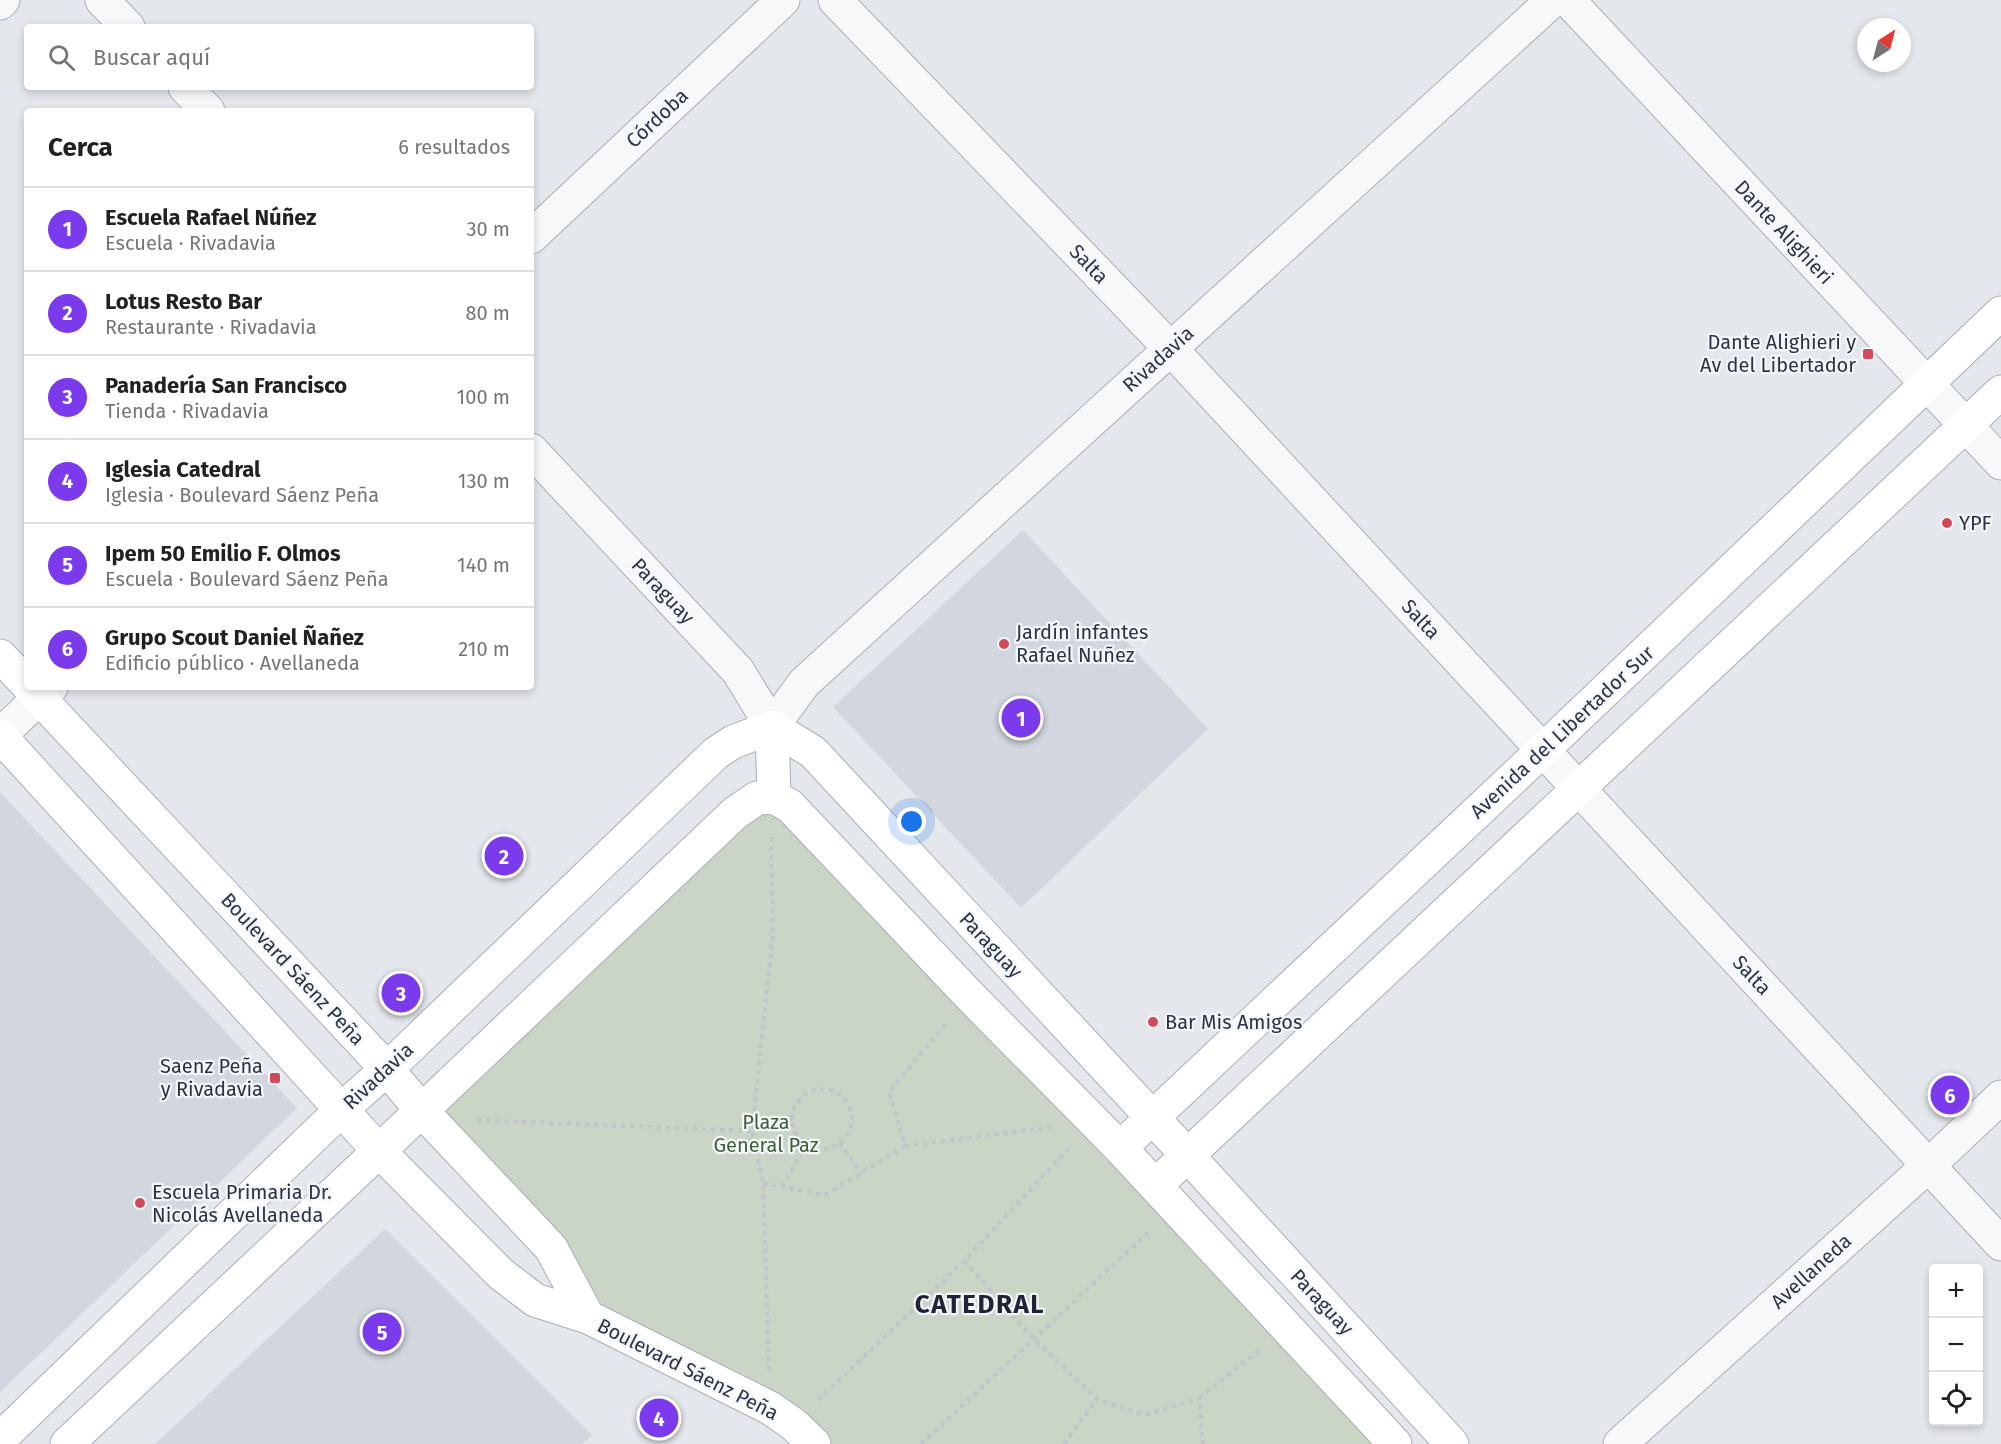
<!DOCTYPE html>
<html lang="es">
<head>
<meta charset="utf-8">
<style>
  body { margin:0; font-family:"Fira Sans",sans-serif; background:#f2f2f2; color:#202124 }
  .controls { position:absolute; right:18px; bottom:18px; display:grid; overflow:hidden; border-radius:6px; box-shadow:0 3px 9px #0003 }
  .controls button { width:54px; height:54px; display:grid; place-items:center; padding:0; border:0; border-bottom:2px solid #e0e0e0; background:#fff; color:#202124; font:30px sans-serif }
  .compass { position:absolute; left:1857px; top:18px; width:54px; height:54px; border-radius:50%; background:#fff; box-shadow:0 3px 9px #0003; rotate:36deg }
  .you { position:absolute; left:912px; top:822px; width:21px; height:21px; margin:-15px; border:4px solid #fff; border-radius:50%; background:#1a73e8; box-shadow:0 0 0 9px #1a73e833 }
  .badge { display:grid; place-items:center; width:39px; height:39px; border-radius:50%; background:#7c3aed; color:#fff; font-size:20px; font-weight:700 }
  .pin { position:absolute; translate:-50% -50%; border:3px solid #fff; box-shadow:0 2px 6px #0006 }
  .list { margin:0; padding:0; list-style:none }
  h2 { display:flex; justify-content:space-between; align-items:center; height:78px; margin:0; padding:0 24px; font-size:26px }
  h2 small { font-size:20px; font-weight:400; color:#757577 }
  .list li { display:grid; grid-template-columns:39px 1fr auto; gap:18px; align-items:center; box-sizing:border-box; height:84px; padding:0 24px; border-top:2px solid #e0e0e0 }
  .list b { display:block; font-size:22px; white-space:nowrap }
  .list p { margin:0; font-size:20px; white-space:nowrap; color:#757577 }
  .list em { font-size:20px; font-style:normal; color:#757577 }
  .icon { flex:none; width:33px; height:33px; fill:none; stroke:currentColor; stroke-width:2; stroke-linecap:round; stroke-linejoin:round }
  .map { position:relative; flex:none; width:2001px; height:1444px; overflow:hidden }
  .search { position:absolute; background:#fff; box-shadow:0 3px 9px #0003; left:24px; top:24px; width:510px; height:66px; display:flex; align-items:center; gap:15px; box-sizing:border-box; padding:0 21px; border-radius:6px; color:#757577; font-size:22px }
  .panel { position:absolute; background:#fff; box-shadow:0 3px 9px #0003; left:24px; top:108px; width:510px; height:582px; border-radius:6px }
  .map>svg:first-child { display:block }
  .built { fill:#d2d6de }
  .green { fill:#c9d6c5 }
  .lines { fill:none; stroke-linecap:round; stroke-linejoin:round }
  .minor-casing { stroke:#a9aeb7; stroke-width:35 }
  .secondary-casing { stroke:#a9aeb7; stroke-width:35 }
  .path { stroke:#c2c5cb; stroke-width:4; stroke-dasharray:4.5 4.5; stroke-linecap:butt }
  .minor { stroke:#f7f8fa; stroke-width:33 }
  .secondary { stroke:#fff; stroke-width:33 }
  .poi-dot { fill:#d1495b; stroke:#f4f6f9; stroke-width:2 }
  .labels { text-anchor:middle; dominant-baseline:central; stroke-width:4.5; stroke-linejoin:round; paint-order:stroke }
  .street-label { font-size:20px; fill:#2b3445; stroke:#f4f6f9 }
  .poi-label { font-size:20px; fill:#2b3445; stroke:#f4f6f9; text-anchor:start }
  .park-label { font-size:20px; fill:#3f6138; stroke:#f4f6f9 }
  .district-label { font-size:26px; font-weight:bold; letter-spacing:1.5px; fill:#1d2536; stroke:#f4f6f9 }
</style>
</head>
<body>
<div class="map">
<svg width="2001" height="1444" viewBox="0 0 2001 1444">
  <rect width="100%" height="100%" fill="#e4e7ec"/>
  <path class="built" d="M1023 530 1208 729 1021 908 833 707Z
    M0 792 297 1108 0 1392Z
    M385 1229 592 1435 582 1444H155Z"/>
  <path class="green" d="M774 797 1395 1444H814L588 1317 422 1111Z"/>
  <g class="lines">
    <defs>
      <path id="minor" d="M102 0 128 27
        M835 0 1170 348 2001 1244
        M1568 0 2001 463
        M0 3 3 0
        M185 87 208 111
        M531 237 783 0
        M531 450 738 671 772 727 804 683 1553 0
        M0 735 51 687
        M1620 1444 1929 1165 2001 1097"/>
      <path id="secondary" d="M0 656 27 684
        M29 687 387 1069 422 1111 551 1248 588 1317
        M772 727 813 752 1188 1156 1452 1444
        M772 727 774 797
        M0 736 379 1151 501 1274 535 1300 588 1317 770 1408 793 1424 814 1444
        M774 797 790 806 969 995 1120 1148 1395 1444
        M1120 1148 1543 750 2001 313
        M1155 1186 2001 392
        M0 1444 4 1435 341 1110 387 1069 716 753 733 742 772 727
        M67 1444 379 1151 735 813 757 798 774 797"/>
    </defs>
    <use href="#minor" class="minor-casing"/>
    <use href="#secondary" class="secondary-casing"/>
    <path class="path" d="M792 1119a30 30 0 1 1 60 0a30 30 0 1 1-60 0Z
      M754 1118 792 1119
      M477 1120 752 1131
      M839 1143 862 1174
      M905 1146 1052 1127
      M763 1183 825 1195 905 1146 889 1092 948 1021
      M782 1187 806 1144
      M964 1261 1035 1340 1097 1399 1145 1415 1199 1398 1203 1444
      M769 1370 763 1183 752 1131 773 932 771 837
      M1199 1398 1262 1348
      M818 1400 964 1261 1071 1146
      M921 1444 1151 1230
      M1064 1444 1097 1399"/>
    <use href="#minor" class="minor"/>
    <use href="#secondary" class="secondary"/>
  </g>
  <g class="poi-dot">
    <rect x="1862" y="348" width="12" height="12" rx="3"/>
    <circle cx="1947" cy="523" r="6"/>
    <circle cx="1004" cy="644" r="6"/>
    <circle cx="1153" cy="1022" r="6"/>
    <rect x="269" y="1072" width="12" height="12" rx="3"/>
    <circle cx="140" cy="1203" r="6"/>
  </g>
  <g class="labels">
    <g class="street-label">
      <text transform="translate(657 118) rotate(-43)">Córdoba</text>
      <text transform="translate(1784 232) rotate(47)">Dante Alighieri</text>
      <text transform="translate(1089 264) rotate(46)">Salta</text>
      <text transform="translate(1158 359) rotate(-42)">Rivadavia</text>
      <text transform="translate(663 591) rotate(47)">Paraguay</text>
      <text transform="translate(1421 619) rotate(47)">Salta</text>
      <text transform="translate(1562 732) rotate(-43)">Avenida del Libertador Sur</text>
      <text transform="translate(991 945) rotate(47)">Paraguay</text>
      <text transform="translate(293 969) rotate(47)">Boulevard Sáenz Peña</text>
      <text transform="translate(1752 975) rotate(47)">Salta</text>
      <text transform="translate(378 1076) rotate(-43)">Rivadavia</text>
      <text transform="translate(1811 1271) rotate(-42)">Avellaneda</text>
      <text transform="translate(1322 1302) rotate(47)">Paraguay</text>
      <text transform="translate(688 1369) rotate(27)">Boulevard Sáenz Peña</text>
    </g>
    <g class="poi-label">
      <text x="1856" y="342" text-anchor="end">Dante Alighieri y<tspan x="1856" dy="23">Av del Libertador</tspan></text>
      <text x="1959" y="523">YPF</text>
      <text x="1016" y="632">Jardín infantes<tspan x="1016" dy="23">Rafael Nuñez</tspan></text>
      <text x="1165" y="1022">Bar Mis Amigos</text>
      <text x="263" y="1066" text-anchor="end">Saenz Peña<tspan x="263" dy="23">y Rivadavia</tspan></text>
      <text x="152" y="1192">Escuela Primaria Dr.<tspan x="152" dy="23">Nicolás Avellaneda</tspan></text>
    </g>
    <g class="park-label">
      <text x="766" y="1122">Plaza<tspan x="766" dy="23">General Paz</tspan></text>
    </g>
    <g class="district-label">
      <text x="980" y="1304">CATEDRAL</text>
    </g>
  </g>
</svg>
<div class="controls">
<button>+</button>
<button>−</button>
<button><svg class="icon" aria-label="locate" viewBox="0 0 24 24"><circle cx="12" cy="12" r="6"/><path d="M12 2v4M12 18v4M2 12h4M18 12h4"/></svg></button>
</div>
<svg class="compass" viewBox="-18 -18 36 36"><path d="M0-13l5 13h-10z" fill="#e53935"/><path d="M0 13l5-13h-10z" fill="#757577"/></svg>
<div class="you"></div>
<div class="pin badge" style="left:1021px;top:718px">1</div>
<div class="pin badge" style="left:504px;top:856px">2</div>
<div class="pin badge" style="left:401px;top:993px">3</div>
<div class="pin badge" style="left:659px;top:1418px">4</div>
<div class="pin badge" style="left:382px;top:1332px">5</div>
<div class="pin badge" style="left:1950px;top:1095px">6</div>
<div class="search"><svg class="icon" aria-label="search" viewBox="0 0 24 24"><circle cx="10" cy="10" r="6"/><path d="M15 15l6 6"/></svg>Buscar aquí</div>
<section class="panel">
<h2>Cerca<small>6 resultados</small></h2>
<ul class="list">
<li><span class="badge">1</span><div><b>Escuela Rafael Núñez</b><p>Escuela · Rivadavia</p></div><em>30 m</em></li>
<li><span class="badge">2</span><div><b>Lotus Resto Bar</b><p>Restaurante · Rivadavia</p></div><em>80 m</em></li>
<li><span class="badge">3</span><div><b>Panadería San Francisco</b><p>Tienda · Rivadavia</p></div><em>100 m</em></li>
<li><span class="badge">4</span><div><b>Iglesia Catedral</b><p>Iglesia · Boulevard Sáenz Peña</p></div><em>130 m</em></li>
<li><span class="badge">5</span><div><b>Ipem 50 Emilio F. Olmos</b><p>Escuela · Boulevard Sáenz Peña</p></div><em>140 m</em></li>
<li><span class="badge">6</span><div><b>Grupo Scout Daniel Ñañez</b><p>Edificio público · Avellaneda</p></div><em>210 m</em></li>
</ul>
</section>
</div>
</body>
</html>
